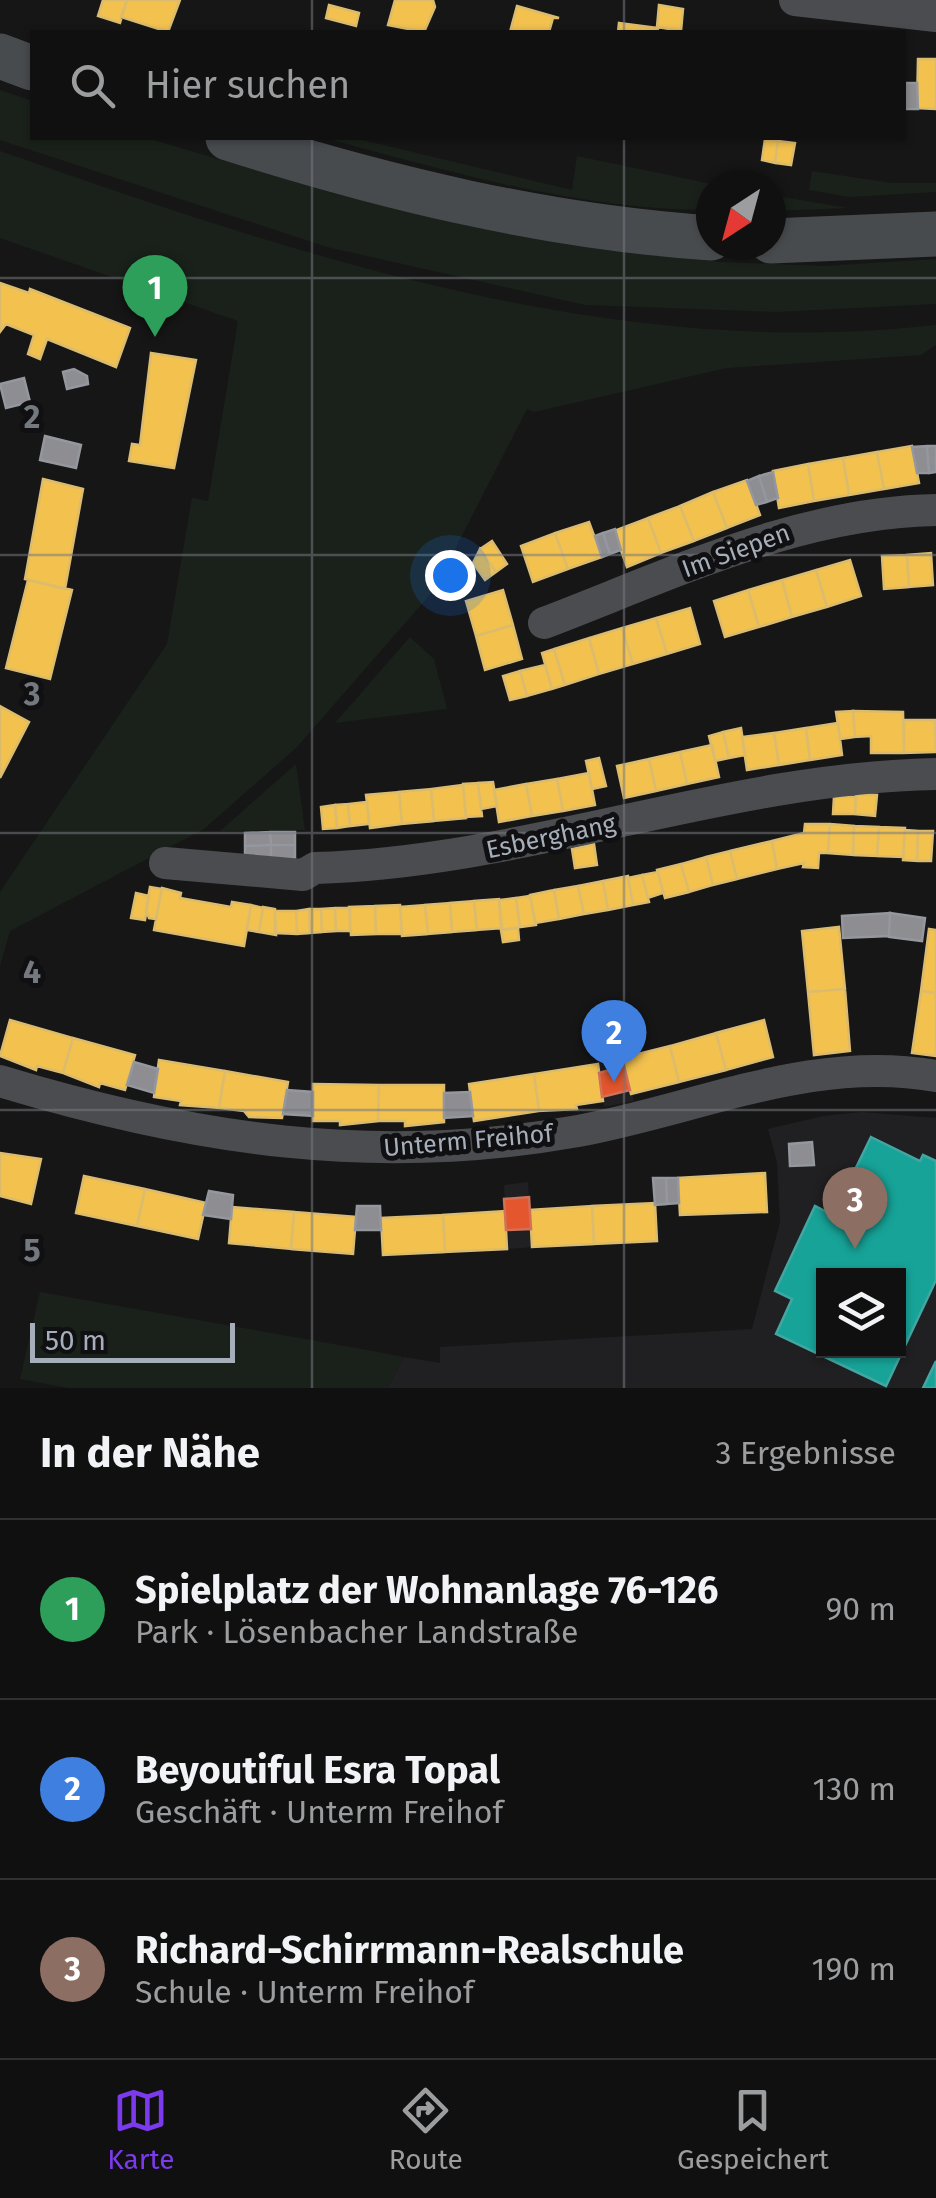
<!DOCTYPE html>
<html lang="de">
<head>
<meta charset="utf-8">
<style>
  body { margin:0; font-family:"Fira Sans",sans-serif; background:#1e1e1e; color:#f1f3f6 }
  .controls { position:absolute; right:30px; bottom:30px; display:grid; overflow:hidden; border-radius:0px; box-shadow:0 2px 8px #0004 }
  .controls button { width:90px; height:90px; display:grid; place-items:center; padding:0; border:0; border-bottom:2px solid #303030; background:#101010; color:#f1f3f6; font:50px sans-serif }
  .compass { position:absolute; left:696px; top:170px; width:90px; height:90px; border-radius:50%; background:#101010; box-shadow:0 2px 8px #0004; rotate:216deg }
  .scale { position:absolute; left:30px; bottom:25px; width:205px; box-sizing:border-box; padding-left:10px; border:5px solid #a6aeb9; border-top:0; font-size:28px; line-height:35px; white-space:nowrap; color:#a6aeb9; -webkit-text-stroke:8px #101012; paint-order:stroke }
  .you { position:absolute; left:450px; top:575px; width:35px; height:35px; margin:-25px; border:8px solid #fff; border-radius:50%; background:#1a73e8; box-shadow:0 0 0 15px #1a73e833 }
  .badge { display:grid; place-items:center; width:65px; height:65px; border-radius:50%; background:#7c3aed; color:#fff; font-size:32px; font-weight:700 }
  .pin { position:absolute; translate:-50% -82px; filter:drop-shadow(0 2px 5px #0008) }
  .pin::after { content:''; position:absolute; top:52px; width:35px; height:30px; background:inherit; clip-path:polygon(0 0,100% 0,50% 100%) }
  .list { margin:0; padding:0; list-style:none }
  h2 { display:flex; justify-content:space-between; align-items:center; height:130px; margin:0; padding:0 40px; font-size:42px }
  h2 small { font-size:32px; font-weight:400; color:#9c9d9f }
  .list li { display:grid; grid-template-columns:65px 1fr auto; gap:30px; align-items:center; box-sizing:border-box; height:180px; padding:0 40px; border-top:2px solid #303030 }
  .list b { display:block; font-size:38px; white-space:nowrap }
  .list p { margin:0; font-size:32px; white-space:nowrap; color:#9c9d9f }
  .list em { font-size:32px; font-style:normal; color:#9c9d9f }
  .icon { flex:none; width:55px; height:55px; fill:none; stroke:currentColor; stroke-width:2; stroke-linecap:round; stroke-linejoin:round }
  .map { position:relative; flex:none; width:936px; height:1388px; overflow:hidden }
  .search { position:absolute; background:#101010; box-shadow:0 2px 8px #0004; left:30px; right:30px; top:30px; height:110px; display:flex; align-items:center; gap:25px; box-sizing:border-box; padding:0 35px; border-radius:0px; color:#9c9d9f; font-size:38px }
  .sheet { height:670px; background:#101010 }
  nav { display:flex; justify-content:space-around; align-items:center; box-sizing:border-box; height:140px; border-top:2px solid #303030; background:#101010; font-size:28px; color:#9c9d9f }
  nav a { display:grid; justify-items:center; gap:5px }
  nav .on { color:#7c3aed }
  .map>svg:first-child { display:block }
  .built { fill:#202022; fill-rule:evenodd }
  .green { fill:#1a211a }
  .homes { fill:#f2c14e; stroke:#dbbb6e; stroke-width:2.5 }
  .shops { fill:#e4572e; stroke:#d17158; stroke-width:2.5 }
  .public { fill:#17a398; stroke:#42a6a2; stroke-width:2.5; fill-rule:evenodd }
  .industry { fill:#8d8d92; stroke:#94979e; stroke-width:2.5 }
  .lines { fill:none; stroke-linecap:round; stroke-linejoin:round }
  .minor { stroke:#4a4c4f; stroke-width:32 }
  .secondary { stroke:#484b4e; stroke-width:45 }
  .grid { fill:none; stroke:#747980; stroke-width:2.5; stroke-opacity:0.55 }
  .labels { text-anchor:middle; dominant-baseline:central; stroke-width:10; stroke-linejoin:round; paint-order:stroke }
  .street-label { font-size:25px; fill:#a6aeb9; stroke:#101012 }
  .grid-label { font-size:32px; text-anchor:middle; font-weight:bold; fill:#747980; stroke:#101012; stroke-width:10; stroke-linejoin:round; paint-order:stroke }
</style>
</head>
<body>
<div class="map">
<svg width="936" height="1388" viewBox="0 0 936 1388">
  <rect width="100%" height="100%" fill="#161616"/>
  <path class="built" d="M619 1046 634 1101 604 1107 595 1052Z
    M862 1112 936 1118V1388H387L404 1357 440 1363V1347L752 1329 780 1222 777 1162 768 1129 823 1116ZM824 1276H898V1350H824Z
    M528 1182 532 1247 507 1249 504 1185Z"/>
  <path class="green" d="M0 90 32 101V138H147L339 195 599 249 720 262 824 266 936 259V304L776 312 585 305 327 247 0 140Z
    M325 138H354L572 190 577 156 716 185H711V210C580 210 451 172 325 138Z
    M0 151C299 256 614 362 936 325V345L921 355 727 368 534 412 527 409 434 590 297 747 204 829 10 931 0 966V892L167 644 192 498 208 501 238 321 0 238Z
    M812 171 892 183H936V192L850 197 809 190Z
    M771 195 848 208 771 211Z
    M410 637 434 659 447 709 335 723Z
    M296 764 305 830 220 831Z
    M40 1292 367 1350 404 1357 387 1388H68L20 1379Z"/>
  <path class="homes" d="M103 0H127L120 23 98 16Z
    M127 0H180L168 32 121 17Z
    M395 0H433L435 7 424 32 388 25Z
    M329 5 359 13 356 26 326 18Z
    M659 5 683 9 681 31 657 27Z
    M517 6 559 18H553L549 32H510Z
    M619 23 658 28 657 32H618Z
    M918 59H936V109L917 108Z
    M765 139 778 141 775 163 762 160Z
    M778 141 795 143 791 165 775 163Z
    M0 283 29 293 30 289 130 328 116 367 47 339 40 359 28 354 34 335 6 324 0 332Z
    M151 353 196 360 174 468 129 461 132 444 140 445Z
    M912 446 919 483 884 489 877 452Z
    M877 452 884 489 849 495 843 458Z
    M843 458 849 495 814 501 808 464Z
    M808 464 814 501 779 508 773 471Z
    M43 479 83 489 65 589 25 579Z
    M747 480 760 515 727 528 713 492Z
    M713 492 727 528 694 541 680 506Z
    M680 506 694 541 661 553 648 518Z
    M648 518 661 553 627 567 614 531Z
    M589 522 602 557 568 569 555 533Z
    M555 533 568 569 533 582 521 546Z
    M492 541 507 564 496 572 480 549Z
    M480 549 496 572 485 580 473 563Z
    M931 553 933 585 909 587 907 555Z
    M907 555 909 587 884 589 882 556Z
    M850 560 861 596 827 607 816 570Z
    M816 570 827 607 792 617 782 580Z
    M28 580 72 590 50 679 6 668Z
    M782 580 792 617 759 627 748 590Z
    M503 590 513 625 476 636 466 601Z
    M748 590 759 627 725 637 714 601Z
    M690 608 700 644 667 654 656 618Z
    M656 618 667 654 633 664 622 628Z
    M513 625 522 659 485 670 476 636Z
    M622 628 633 664 599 674 589 638Z
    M589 638 599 674 565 685 554 649Z
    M554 649 565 685 552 689 542 653Z
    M545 665 552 689 527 696 520 671Z
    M520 671 527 696 510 700 503 676Z
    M0 706 29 722 0 778Z
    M853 711 903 712 904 753H871V736L855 737Z
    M853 711 855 737 840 739 836 712Z
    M904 720H935L936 752 904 753Z
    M838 723 842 755 810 760 806 728Z
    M741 728 745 755 729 758 723 732Z
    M806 728 810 760 779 765 774 733Z
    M723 732 729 758 715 761 709 736Z
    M774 733 779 765 747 770 742 737Z
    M712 745 719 777 687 784 680 752Z
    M680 752 687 784 656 791 649 759Z
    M599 758 606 786 592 789 586 761Z
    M649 759 656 791 624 798 617 766Z
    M589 773 595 805 563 811 557 779Z
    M557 779 563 811 532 816 526 784Z
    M493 782 497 806 481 809 478 783Z
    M478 783 482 816 466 817 463 784Z
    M526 784 532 816 499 822 494 790Z
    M463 785 466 818 434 821 431 789Z
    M431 789 434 821 402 824 399 792Z
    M399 792 402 824 370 828 366 795Z
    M856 794 877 795 875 816 855 814Z
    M834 796 856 797 855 814H833Z
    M367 802 369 824 350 826 348 804Z
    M348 804 350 826 337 828 335 805Z
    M335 805 337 828 323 829 321 807Z
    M805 824H830L828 853H819L818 868 803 867 804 863 777 869 772 841 804 833Z
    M830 824 854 826 853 855 828 853Z
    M854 826 879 827 877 856 853 855Z
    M879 827 905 828 903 857 877 856Z
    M905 830 918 831 917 861 903 860Z
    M918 831H933L931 861H917Z
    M772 841 777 869 737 879 730 851Z
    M594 844 597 865 575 868 572 849Z
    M730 851 737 879 713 885 706 857Z
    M706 857 713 885 689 892 681 864Z
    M681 864 689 892 665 898 657 870Z
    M658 872 663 893 648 898 642 875Z
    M642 875 649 902 633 905 628 878Z
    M628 876 633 905 608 910 603 881Z
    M603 881 608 910 584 914 578 886Z
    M578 886 584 914 559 919 554 890Z
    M150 887 162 889 156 919 149 918 146 910Z
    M162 888 181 893 180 898 231 907 232 902 251 905 244 946 154 930Z
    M554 890 559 919 535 923 530 895Z
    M136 893 149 896 145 920 131 918Z
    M530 896 536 925 520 927 516 898Z
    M516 898 520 927 501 930 499 900Z
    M499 899 502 928 477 930 474 901Z
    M474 901 477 930 452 932 450 903Z
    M450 903 452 932 428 934 425 905Z
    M251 905 263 908 259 932 247 930Z
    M400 905 402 934H376L375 906Z
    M425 905 428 934 402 936 400 907Z
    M375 906 376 934 351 935 349 907Z
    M263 907 275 909 276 935 259 932Z
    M335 908H350V931H336Z
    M335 908 336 931 322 932 321 909Z
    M309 909H321L322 932 310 933Z
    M309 909 310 933 297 934 296 911Z
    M275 911H296L297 934 275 933Z
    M839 927 845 989 808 992 802 931Z
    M518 928 519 940 503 942 501 930Z
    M929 929 936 930V993L921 991Z
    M845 989 850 1051 814 1055 808 992Z
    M921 991 936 993V1056L912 1053Z
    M10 1020 73 1038 63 1073 37 1066 36 1070 0 1056Z
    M764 1020 773 1057 726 1070 716 1033Z
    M716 1033 726 1070 679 1082 670 1046Z
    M73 1038 135 1055 125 1090 100 1083 99 1087 63 1073Z
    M670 1046 679 1082 631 1094 622 1058Z
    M159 1060 225 1071 219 1108 180 1105 181 1101 154 1097Z
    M598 1064 603 1101 576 1105 577 1109 539 1111 534 1074Z
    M225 1071 288 1082 282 1118 249 1117 244 1111 219 1108Z
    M534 1074 539 1111 474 1121 469 1084Z
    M313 1084 379 1085 378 1121 340 1125V1121H313Z
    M379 1085H444V1122L405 1126V1121H378Z
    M0 1153 41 1159 31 1204 0 1196Z
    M765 1173 767 1212 680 1215 678 1178Z
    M84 1176 145 1189 137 1226 76 1213Z
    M145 1189 206 1203 198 1239 137 1226Z
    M655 1203 657 1241 594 1244 592 1206Z
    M592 1206 594 1244 532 1247 530 1210Z
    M232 1207 294 1212 291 1249 229 1243Z
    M505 1211 507 1249 445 1252 443 1215Z
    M294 1212 356 1217 353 1254 291 1249Z
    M443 1215 445 1252 383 1255 381 1218Z"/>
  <path class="shops" d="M624 1066 630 1090 602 1097 599 1073Z
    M529 1197 531 1229 506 1230 504 1199Z"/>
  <path class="public" d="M871 1137 920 1161 923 1155 936 1161V1280L886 1386 776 1334 792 1299 775 1291 815 1206 833 1215ZM824 1276H898V1350H824Z
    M936 1361V1388H923Z"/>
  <path class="industry" d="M904 83H917L918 109H904Z
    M74 369 87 376 88 384 67 389 63 372Z
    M24 378 30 402 6 408 0 384Z
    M45 436 81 445 76 468 40 460Z
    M927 446H936V472L929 473Z
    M927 446 929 473H917L912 447Z
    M773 472 778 498 767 502 759 476Z
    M759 476 767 502 756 505 747 481Z
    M615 529 621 550 610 554 603 533Z
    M603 533 610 554 602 557 595 536Z
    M270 832H295V845H271Z
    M270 832 271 845 245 846V833Z
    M271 845V858L245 859V846Z
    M271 845H295V858H271Z
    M890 913 889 936 843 938 842 916Z
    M890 913 925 918 922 941 889 937Z
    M134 1062 158 1069 154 1093 127 1085Z
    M287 1090 313 1092V1116L283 1114Z
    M470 1092 473 1116 444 1118V1093Z
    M812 1142 814 1165 790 1166 789 1144Z
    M653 1178H666L667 1204 655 1205Z
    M666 1178H678L679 1203 667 1204Z
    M209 1191 233 1195 231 1219 203 1215Z
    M357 1206H380L381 1230H355Z"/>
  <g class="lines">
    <path class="minor" d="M795 0 936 16
      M544 623C670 575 799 512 936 510
      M165 863 303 875 315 868C526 862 724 778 936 774
      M0 1081C195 1140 376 1167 578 1131 698 1109 812 1054 936 1076"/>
    <path class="secondary" d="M0 56 32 68
      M228 138C385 188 547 227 711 238
      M771 241 936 234"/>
  </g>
  <path class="grid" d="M312 0V32M624 0V32M312 138V1388M624 138V1388M0 278H936M0 555H936M0 833H936M0 1110H936"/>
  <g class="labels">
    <g class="street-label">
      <text transform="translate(736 551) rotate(-20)">Im Siepen</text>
      <text transform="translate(551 837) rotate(-12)">Esberghang</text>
      <text transform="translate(468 1141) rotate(-5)">Unterm Freihof</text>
    </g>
  </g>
  <g class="grid-label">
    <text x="32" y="428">2</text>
    <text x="32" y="705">3</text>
    <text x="32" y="983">4</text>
    <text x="32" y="1261">5</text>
  </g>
</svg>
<div class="controls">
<button><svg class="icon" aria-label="layers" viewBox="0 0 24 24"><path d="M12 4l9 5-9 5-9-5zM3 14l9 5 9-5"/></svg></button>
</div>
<svg class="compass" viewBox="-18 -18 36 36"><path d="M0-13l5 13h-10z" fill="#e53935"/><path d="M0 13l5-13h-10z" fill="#9c9d9f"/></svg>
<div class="scale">50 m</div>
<div class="you"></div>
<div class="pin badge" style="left:155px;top:337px;background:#2e9e5b">1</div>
<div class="pin badge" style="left:614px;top:1082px;background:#3f7fe0">2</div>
<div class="pin badge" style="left:855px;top:1249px;background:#8d6e63">3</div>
<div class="search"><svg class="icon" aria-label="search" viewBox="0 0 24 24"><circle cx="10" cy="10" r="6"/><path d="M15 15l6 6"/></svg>Hier suchen</div>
</div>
<section class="sheet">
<h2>In der Nähe<small>3 Ergebnisse</small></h2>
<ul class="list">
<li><span class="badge" style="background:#2e9e5b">1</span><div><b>Spielplatz der Wohnanlage 76-126</b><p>Park · Lösenbacher Landstraße</p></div><em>90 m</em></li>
<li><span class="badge" style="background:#3f7fe0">2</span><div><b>Beyoutiful Esra Topal</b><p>Geschäft · Unterm Freihof</p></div><em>130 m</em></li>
<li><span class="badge" style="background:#8d6e63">3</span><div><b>Richard-Schirrmann-Realschule</b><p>Schule · Unterm Freihof</p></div><em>190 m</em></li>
</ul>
</section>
<nav>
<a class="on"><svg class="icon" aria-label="map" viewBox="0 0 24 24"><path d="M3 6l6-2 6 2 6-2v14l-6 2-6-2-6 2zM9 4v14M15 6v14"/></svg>Karte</a>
<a><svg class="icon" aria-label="directions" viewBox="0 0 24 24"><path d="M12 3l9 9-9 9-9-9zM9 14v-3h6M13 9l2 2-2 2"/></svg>Route</a>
<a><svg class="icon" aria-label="saved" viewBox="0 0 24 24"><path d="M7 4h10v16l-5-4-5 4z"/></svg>Gespeichert</a>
</nav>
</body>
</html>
